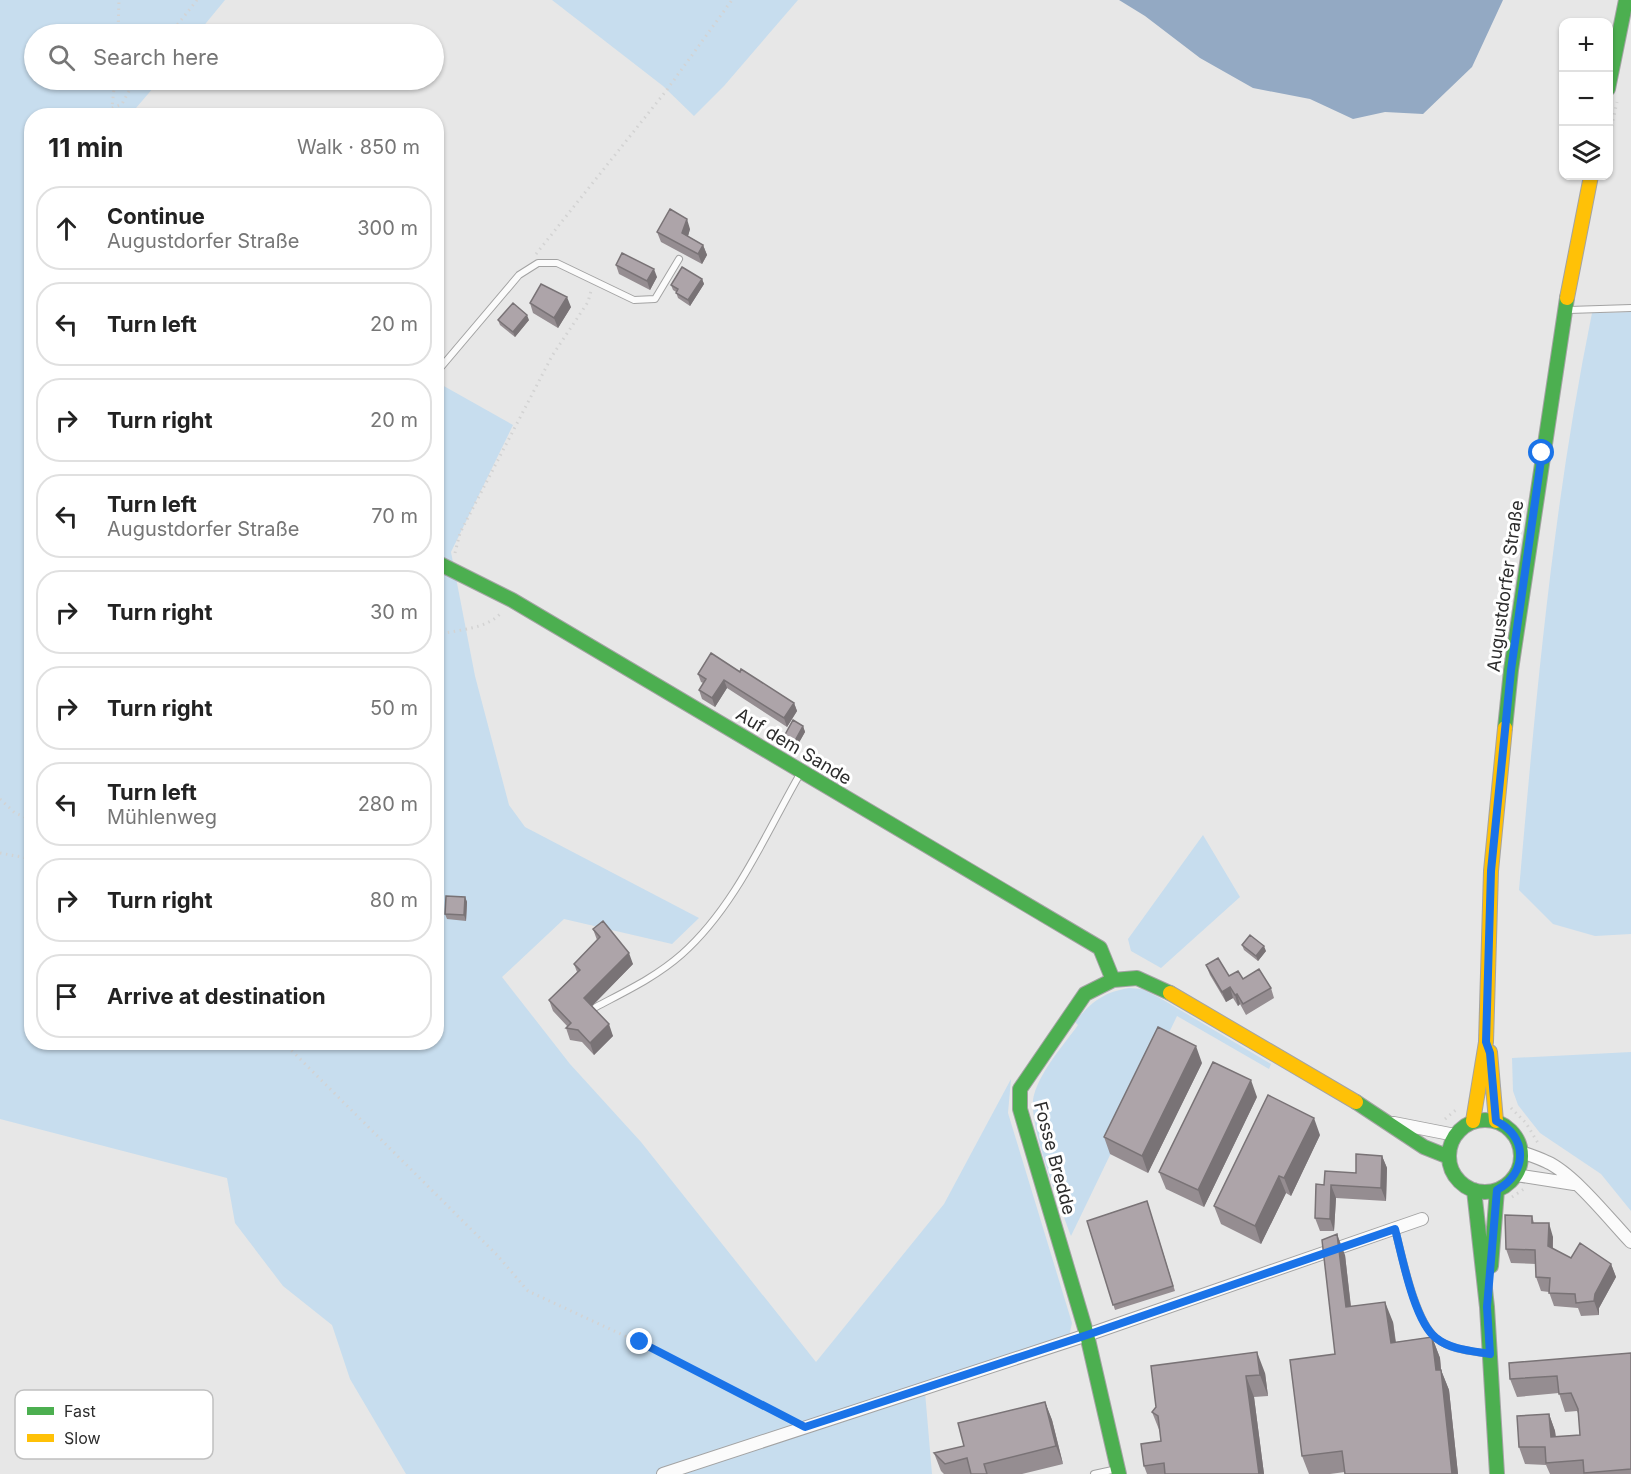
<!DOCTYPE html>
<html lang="en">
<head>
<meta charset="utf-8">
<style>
  body { margin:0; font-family:Inter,sans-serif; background:#f2f2f2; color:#222 }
  .controls { position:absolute; right:18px; top:18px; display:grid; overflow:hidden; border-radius:12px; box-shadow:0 2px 4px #0004 }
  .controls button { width:54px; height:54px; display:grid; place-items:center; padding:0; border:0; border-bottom:2px solid #e0e0e0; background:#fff; color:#222; font:30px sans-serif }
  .stop { position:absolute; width:18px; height:18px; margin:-14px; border:4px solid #1a73e8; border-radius:50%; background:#fff }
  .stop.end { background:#1a73e8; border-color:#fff; box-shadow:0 2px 6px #0008 }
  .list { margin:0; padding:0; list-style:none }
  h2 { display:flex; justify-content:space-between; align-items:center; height:78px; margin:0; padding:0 24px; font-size:26px }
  h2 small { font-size:20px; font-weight:400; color:#767676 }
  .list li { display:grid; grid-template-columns:39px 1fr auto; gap:18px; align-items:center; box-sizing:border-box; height:84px; margin:0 12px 12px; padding:0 12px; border:2px solid #e0e0e0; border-radius:24px }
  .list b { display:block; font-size:22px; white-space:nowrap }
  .list p { margin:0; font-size:20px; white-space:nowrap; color:#767676 }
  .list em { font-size:20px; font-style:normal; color:#767676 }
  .icon { flex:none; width:33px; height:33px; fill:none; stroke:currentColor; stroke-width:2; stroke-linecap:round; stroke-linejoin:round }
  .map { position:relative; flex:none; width:1631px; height:1474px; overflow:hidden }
  .search { position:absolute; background:#fff; box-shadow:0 2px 4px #0004; left:24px; top:24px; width:420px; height:66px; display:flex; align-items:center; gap:15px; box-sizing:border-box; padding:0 21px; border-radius:33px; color:#767676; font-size:22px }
  .panel { position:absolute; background:#fff; box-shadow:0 2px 4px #0004; left:24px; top:108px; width:420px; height:942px; border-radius:24px }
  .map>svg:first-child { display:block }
  .green { fill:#c7ddee }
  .water { fill:#93a9c3 }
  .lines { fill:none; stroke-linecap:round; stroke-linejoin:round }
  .lane-casing { stroke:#a3a3a3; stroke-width:8 }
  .street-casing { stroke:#a3a3a3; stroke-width:14 }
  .fast-casing { stroke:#a3a3a3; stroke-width:16 }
  .slow-casing { stroke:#a3a3a3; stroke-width:16 }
  .path { stroke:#d3d3d3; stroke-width:3; stroke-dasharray:1.5 4.5; stroke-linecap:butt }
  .lane { stroke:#fbfbfb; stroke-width:6 }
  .street { stroke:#fbfbfb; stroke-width:12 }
  .fast { stroke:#4caf50; stroke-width:14 }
  .slow { stroke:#ffc107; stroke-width:14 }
  .wall { fill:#958d91 }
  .shaded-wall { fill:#797376 }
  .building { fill:#ada4a9; stroke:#797376; stroke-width:1.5 }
  .route { stroke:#1a73e8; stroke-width:8 }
  .labels { text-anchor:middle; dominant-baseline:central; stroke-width:6; stroke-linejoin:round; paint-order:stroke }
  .street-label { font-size:18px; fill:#2c2c2c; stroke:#fff }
  .key { fill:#fff; stroke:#c0c0c0; stroke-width:1.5 }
  .key-label { font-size:16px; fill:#2c2c2c }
</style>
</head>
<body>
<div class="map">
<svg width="1631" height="1474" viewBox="0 0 1631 1474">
  <rect width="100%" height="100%" fill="#e7e7e7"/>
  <path class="green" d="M0 0H225L197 34H34V80H160L130 115 32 116V1042H436V393L442 385 513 425 451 552 475 676 509 805 525 827 699 918 672 944 564 919 502 977 570 1064 641 1142 816 1362 944 1204 1011 1079 1008 1113 1072 1323 1069 1337 925 1392 932 1474H406L350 1379 332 1325 283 1286 235 1223 227 1178 0 1119Z
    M552 0H798L724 86 694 116 663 86Z
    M1631 312V934L1595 936 1553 924 1519 890C1536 696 1553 504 1592 313Z
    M1203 835 1240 897 1161 968 1131 951 1128 939Z
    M1129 988 1142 989 1160 998 1271 1064 1269 1069 1177 1016 1071 1236C1061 1207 1026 1121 1034 1095 1041 1070 1063 1046 1078 1025L1075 1022C1091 1002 1104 992 1129 988Z
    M1631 1052V1211L1601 1174 1540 1133 1518 1105 1513 1091 1512 1058Z"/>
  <path class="water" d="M1119 0H1503L1472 67 1423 114 1385 112 1353 119 1310 99 1253 88 1200 58 1145 16Z"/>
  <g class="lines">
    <defs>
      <path id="lane" d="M1569 310 1631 308
        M436 373 519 275 538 263H557L634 300 655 299 679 259
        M596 1007C626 991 656 977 682 954 735 907 765 835 800 774
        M1395 1229C1402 1256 1415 1321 1436 1338 1450 1350 1471 1351 1489 1354
        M1094 1474 1117 1469"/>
      <path id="street" d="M1394 1123 1455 1135
        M1521 1152C1530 1155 1539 1158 1547 1162 1574 1174 1610 1220 1631 1242
        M1516 1175 1574 1184
        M663 1474 1087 1335 1422 1219"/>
      <path id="fast" d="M1608 89 1626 0
        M436 562 512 600 1100 948 1113 980
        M1505 728 1511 670 1567 298
        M1356 1102 1424 1147 1449 1157
        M1449 1156a36 36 0 1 1 72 0a36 36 0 1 1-72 0Z
        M1474 1190 1487 1307 1497 1474
        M1491 1266 1497 1190
        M1119 1474 1087 1335 1020 1109V1089L1085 994 1113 980 1137 978 1170 993"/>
      <path id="slow" d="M1567 298 1591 176
        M1170 993 1356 1102
        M1490 1052 1496 1121
        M1473 1121 1486 1042 1491 871 1505 728"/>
    </defs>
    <use href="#lane" class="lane-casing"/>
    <use href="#street" class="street-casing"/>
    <use href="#fast" class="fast-casing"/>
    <use href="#slow" class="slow-casing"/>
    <path class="path" d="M118 34 119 0
      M170 34 197 0
      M112 108 122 104 135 80
      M111 116 115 80
      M1608 144 1617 102
      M536 254 666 91 732 0
      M455 553 460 533 552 356 588 302 591 291
      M436 635C459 629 485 630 501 613
      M0 799 15 813 32 820
      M0 853 32 859
      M283 1042 497 1255 528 1291 640 1343 788 1418
      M1511 1108 1526 1123 1538 1143
      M1445 1119 1458 1108
      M1512 1197 1524 1189"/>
    <use href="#lane" class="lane"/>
    <use href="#street" class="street"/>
    <use href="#fast" class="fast"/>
    <use href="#slow" class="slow"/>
  </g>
  <path class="wall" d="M690 229 688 236 703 245 707 255 702 264 661 242 657 232Z
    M616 265 657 277 650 290 619 274Z
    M702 279 704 284 690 306 678 298 676 292 673 290 671 285Z
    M530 303 571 307 558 328 533 313Z
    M498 320H529L515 337 500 325Z
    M740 672 794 703 797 711 787 727 727 688 715 707 702 699 699 690 703 683 701 682 698 674Z
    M803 726 805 732 793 753 783 747 781 742Z
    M465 897 467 902 466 921 447 919 445 914Z
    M593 929 633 964 592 1006 613 1036 594 1055 582 1042 570 1040 566 1028 568 1027 553 1011 549 1000 577 972 574 964 597 940Z
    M1242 945 1266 951 1258 961 1244 950Z
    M1206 965 1229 976 1243 979 1271 988 1274 998 1246 1015 1240 1004 1238 1006 1233 998 1226 1002 1210 975Z
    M1202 1063 1148 1173 1110 1154 1104 1137Z
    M1257 1097 1204 1207 1166 1189 1159 1172Z
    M1320 1135 1291 1196 1286 1193 1261 1244 1221 1224 1214 1206Z
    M1382 1156 1387 1168 1386 1201 1336 1198 1334 1231H1320L1315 1218 1324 1185 1356 1173Z
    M1147 1201 1175 1291 1115 1310 1087 1221Z
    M1532 1216 1534 1223 1553 1237V1249L1571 1258 1611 1264 1616 1277 1599 1308V1315L1581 1316 1578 1308 1554 1306 1549 1292 1541 1291 1536 1277V1264L1511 1263 1506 1249Z
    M1345 1255 1351 1306 1393 1322 1396 1342 1432 1337 1440 1358 1441 1370 1449 1390 1458 1474H1345V1472L1330 1474H1309L1302 1456 1335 1354Z
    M1631 1353V1474H1550L1546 1465 1525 1464 1519 1447 1549 1414 1555 1431 1556 1437 1580 1435 1579 1415 1577 1411 1565 1412 1559 1393 1517 1397 1510 1379Z
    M1151 1366 1265 1373 1268 1396 1254 1397 1264 1474H1147L1144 1466 1161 1441 1160 1432 1152 1412 1156 1407Z
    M1045 1402 1052 1420 1063 1464 1022 1474H944L941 1471 934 1453 964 1446Z"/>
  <path class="shaded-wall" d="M687 219 690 229 686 243 682 233Z
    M703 245 707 255 702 264 698 254Z
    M654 269 657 277 650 290 647 281Z
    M702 279 704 284 690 306 688 300Z
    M567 297 571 307 558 328 554 318Z
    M527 315 529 320 515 337 513 332Z
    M724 680 727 688 715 707 712 698Z
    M794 703 797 711 787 727 784 718Z
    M803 726 805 732 793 753 791 748Z
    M465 897 467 902 466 921 464 915Z
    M1264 946 1266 951 1258 961 1256 956Z
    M629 953 633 964 588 1010 584 998Z
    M1230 987 1233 998 1226 1002 1222 992Z
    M1237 994 1240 1004 1238 1006 1235 995Z
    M609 1024 613 1036 594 1055 590 1043Z
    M1196 1046 1202 1063 1148 1173 1142 1156Z
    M1251 1080 1257 1097 1204 1207 1198 1190Z
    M1314 1118 1320 1135 1291 1196 1284 1178Z
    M1382 1156 1387 1168 1386 1201 1381 1188Z
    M1279 1176 1286 1193 1261 1244 1255 1226Z
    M1331 1185 1336 1198 1334 1231 1330 1219Z
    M1549 1223 1553 1237 1552 1259 1548 1246Z
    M1337 1234 1345 1255 1353 1327 1346 1307Z
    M1611 1264 1616 1277 1599 1308V1315L1594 1301 1595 1294Z
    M1385 1302 1393 1322 1398 1363 1391 1343Z
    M1432 1337 1440 1358 1441 1370 1449 1390 1458 1474H1452L1436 1370Z
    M1257 1352 1265 1373 1268 1396 1260 1375Z
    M1246 1376 1254 1397 1264 1474H1259Z
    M1045 1402 1052 1420 1063 1464 1056 1446Z
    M1549 1414 1555 1431 1557 1454 1551 1437Z"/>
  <path class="building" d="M670 209 687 219 682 233 703 245 698 254 657 232Z
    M622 253 654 269 647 281 616 265Z
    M682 267 702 279 688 300 676 293 678 289 671 285Z
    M541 284 567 297 554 318 530 303Z
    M513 303 527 315 513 332 498 320Z
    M711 653 740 672 741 669 794 703 784 718 724 680 712 698 699 690 706 679 698 674Z
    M793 720 803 726 791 748 781 742Z
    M446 896 465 897 464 915 445 914Z
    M603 921 629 953 584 998 609 1024 590 1043 578 1030 566 1028 571 1023 549 1000 580 970 574 964 600 937 593 929Z
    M1250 935 1264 946 1256 956 1242 945Z
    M1218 958 1229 976 1238 971 1243 979 1259 969 1271 988 1243 1004 1237 994 1235 995 1230 987 1222 992 1206 965Z
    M1158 1027 1196 1046 1142 1156 1104 1137Z
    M1213 1062 1251 1080 1198 1190 1159 1172Z
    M1268 1095 1314 1118 1284 1178 1279 1176 1255 1226 1214 1206Z
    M1356 1154 1382 1156 1381 1188 1331 1185 1330 1219 1315 1218 1316 1184 1324 1185 1325 1171 1356 1173Z
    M1147 1201 1173 1286 1113 1305 1087 1221Z
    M1505 1215 1532 1216V1223H1549L1548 1246 1571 1258 1580 1243 1611 1264 1595 1294 1594 1301 1576 1303 1575 1294 1549 1293 1550 1278 1536 1277 1535 1250 1506 1249Z
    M1337 1234 1346 1307 1385 1302 1391 1343 1432 1337 1436 1370H1441L1452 1474H1345L1342 1451 1302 1456 1290 1360 1335 1354 1322 1240Z
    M1257 1352 1260 1375 1246 1376 1259 1474H1165L1164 1463 1144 1466 1141 1444 1161 1441 1158 1416 1152 1412 1156 1407 1151 1366Z
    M1631 1353V1469L1584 1473 1583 1460 1546 1463 1545 1447H1519L1517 1416 1549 1414 1551 1437 1580 1435 1578 1409 1571 1393 1559 1394 1557 1376 1510 1379 1509 1363Z
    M1045 1402 1056 1446 984 1464 987 1474H971L967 1458 945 1464 934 1453 964 1446 958 1423Z"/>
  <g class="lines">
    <path class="route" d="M640 1342 805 1427 1087 1335 1395 1229C1402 1256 1414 1321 1436 1338 1451 1350 1472 1351 1490 1354L1487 1307 1497 1190C1528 1173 1528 1136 1496 1121L1490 1053 1486 1042 1491 871 1511 670 1542 453"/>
  </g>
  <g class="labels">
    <g class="street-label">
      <text transform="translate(1505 586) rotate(-82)">Augustdorfer Straße</text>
      <text transform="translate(794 746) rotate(31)">Auf dem Sande</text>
      <text transform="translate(1055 1158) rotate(75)">Fosse Bredde</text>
    </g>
  </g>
  <rect x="15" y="1390" width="198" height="69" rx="9" class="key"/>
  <rect x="27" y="1407" width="27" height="8" fill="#4caf50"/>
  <rect x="27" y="1434" width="27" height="8" fill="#ffc107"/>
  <g class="key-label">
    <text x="64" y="1417">Fast</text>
    <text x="64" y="1444">Slow</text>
  </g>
</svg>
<div class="controls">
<button>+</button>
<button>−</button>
<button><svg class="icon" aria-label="layers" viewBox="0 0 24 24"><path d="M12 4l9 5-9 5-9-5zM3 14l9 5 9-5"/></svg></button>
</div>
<div class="stop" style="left:1542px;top:453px"></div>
<div class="stop end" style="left:640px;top:1342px"></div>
<div class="search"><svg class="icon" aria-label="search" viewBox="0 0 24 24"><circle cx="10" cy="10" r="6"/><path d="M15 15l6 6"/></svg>Search here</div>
<section class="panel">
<h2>11 min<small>Walk · 850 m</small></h2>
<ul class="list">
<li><svg class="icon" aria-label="ahead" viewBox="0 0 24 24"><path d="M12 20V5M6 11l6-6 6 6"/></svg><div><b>Continue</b><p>Augustdorfer Straße</p></div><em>300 m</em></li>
<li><svg class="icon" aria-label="left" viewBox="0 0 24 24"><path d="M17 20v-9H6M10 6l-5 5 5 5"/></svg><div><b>Turn left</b></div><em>20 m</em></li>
<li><svg class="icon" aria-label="right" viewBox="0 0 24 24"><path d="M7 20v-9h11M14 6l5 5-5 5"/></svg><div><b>Turn right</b></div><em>20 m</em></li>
<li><svg class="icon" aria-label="left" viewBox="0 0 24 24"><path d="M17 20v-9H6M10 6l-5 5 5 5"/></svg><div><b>Turn left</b><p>Augustdorfer Straße</p></div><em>70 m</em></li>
<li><svg class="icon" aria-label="right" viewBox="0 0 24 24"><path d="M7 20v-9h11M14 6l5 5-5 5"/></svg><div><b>Turn right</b></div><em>30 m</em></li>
<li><svg class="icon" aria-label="right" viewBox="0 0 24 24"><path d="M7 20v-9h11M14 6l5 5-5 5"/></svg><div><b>Turn right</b></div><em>50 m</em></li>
<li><svg class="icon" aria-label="left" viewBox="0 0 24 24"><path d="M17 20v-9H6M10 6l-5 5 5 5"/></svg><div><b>Turn left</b><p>Mühlenweg</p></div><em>280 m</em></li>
<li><svg class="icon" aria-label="right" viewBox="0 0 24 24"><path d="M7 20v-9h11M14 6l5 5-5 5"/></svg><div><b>Turn right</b></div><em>80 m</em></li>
<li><svg class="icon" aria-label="arrive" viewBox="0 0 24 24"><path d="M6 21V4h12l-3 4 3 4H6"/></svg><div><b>Arrive at destination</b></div></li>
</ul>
</section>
</div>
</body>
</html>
